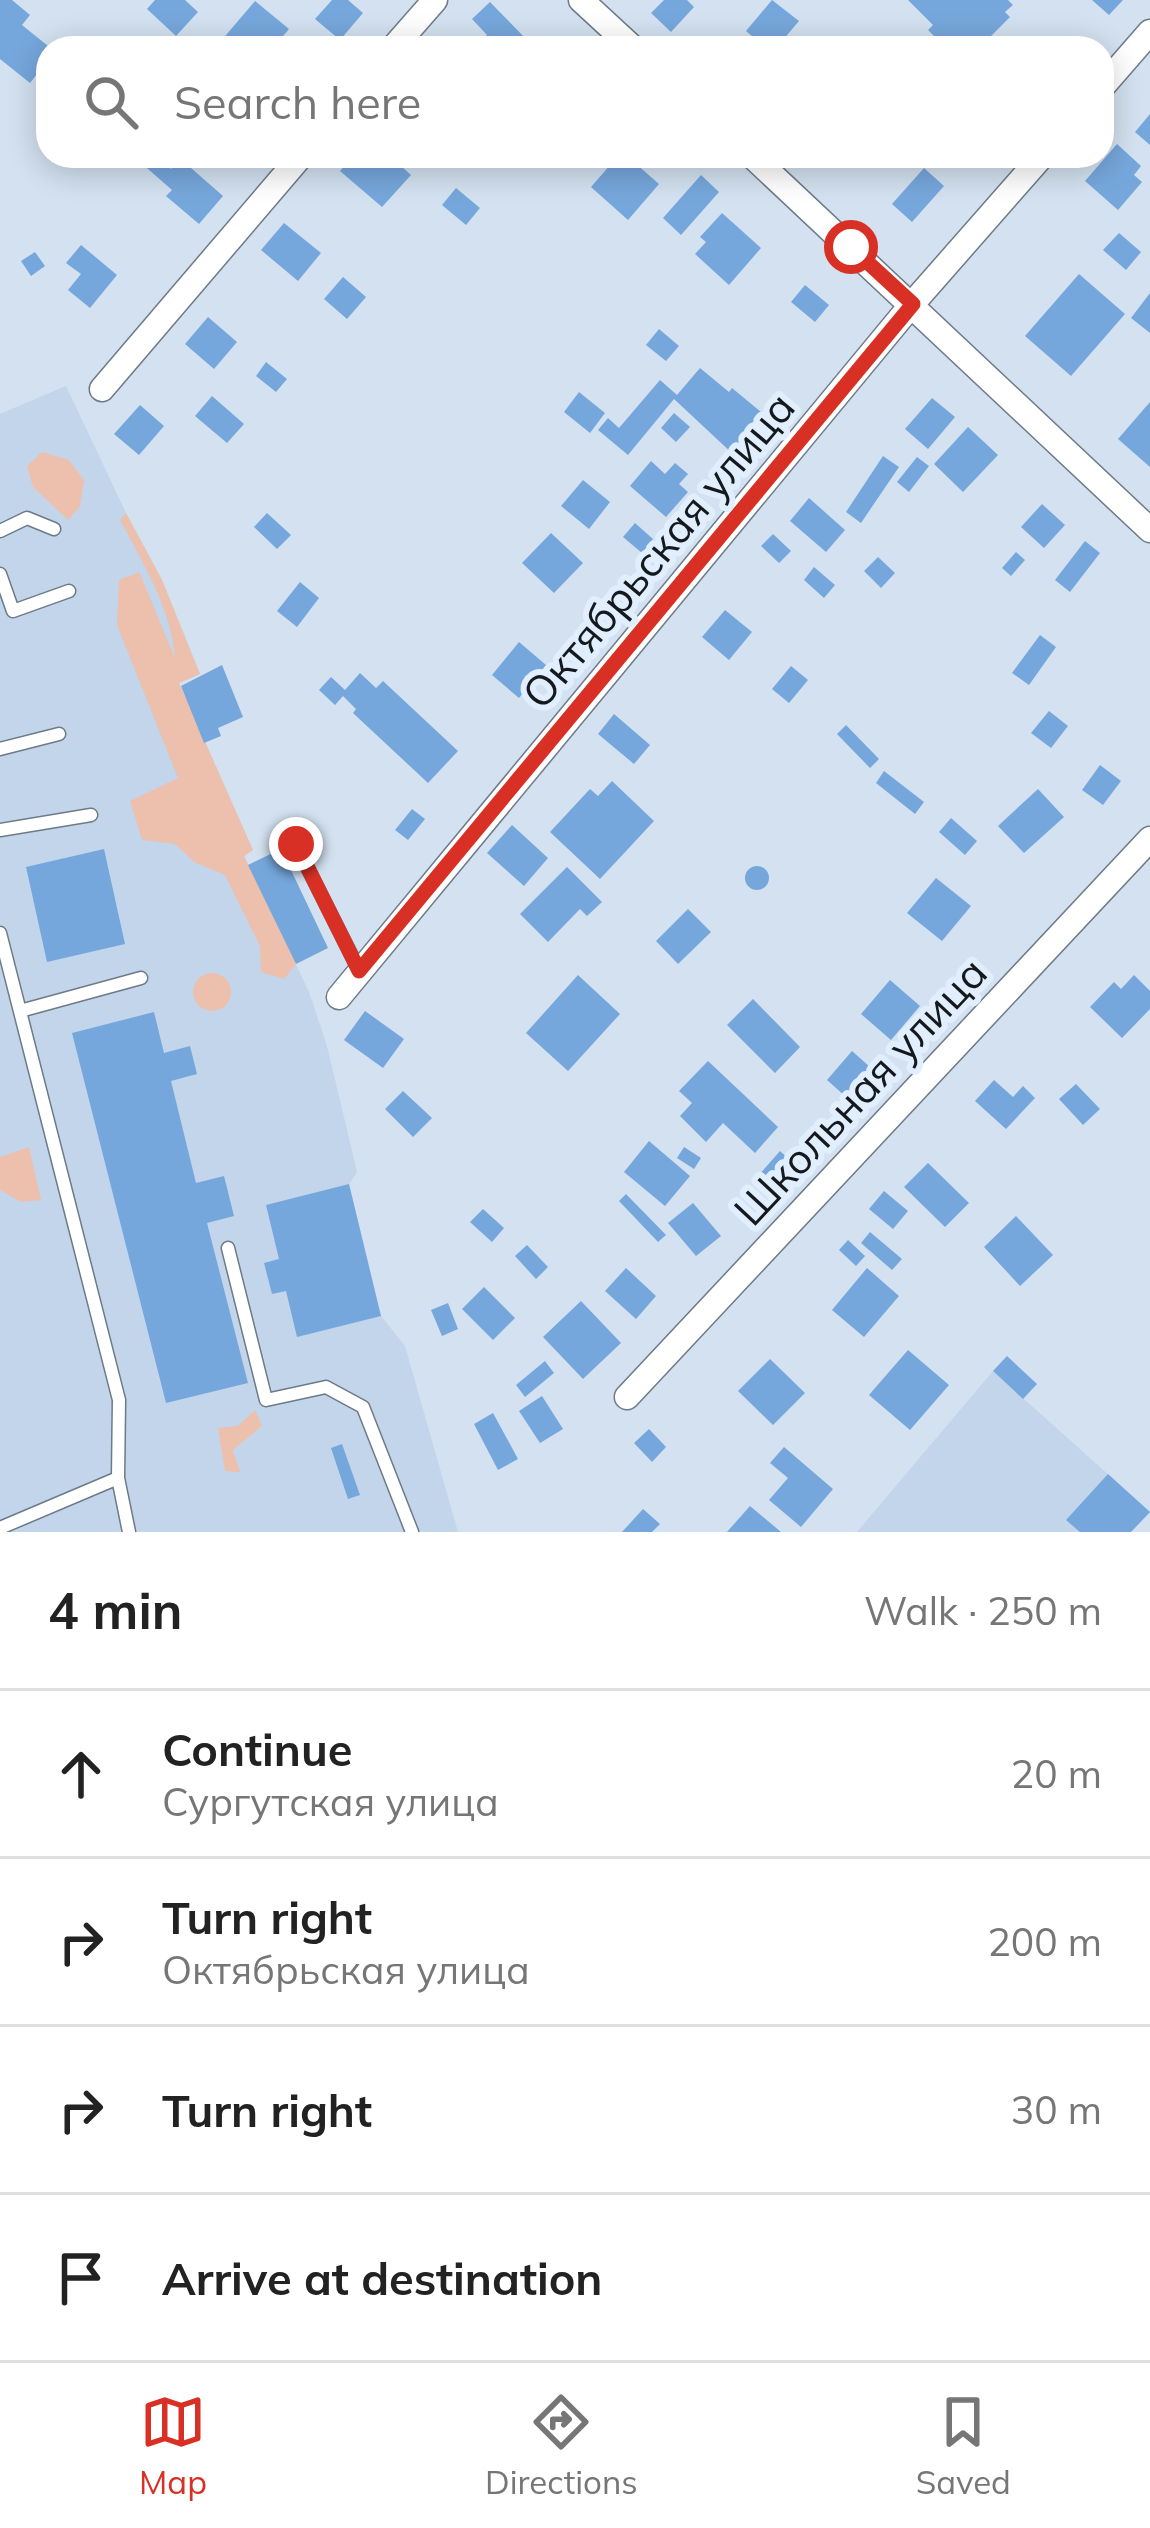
<!DOCTYPE html>
<html lang="en">
<head>
<meta charset="utf-8">
<style>
  body { margin:0; font-family:Mulish,sans-serif; background:#f6f6f6; color:#222 }
  .stop { position:absolute; width:36px; height:36px; margin:-27px; border:9px solid #d93025; border-radius:50%; background:#fff }
  .stop.end { background:#d93025; border-color:#fff; box-shadow:0 3px 12px #0008 }
  .list { margin:0; padding:0; list-style:none }
  h2 { display:flex; justify-content:space-between; align-items:center; height:156px; margin:0; padding:0 48px; font-size:51px }
  h2 small { font-size:39px; font-weight:400; color:#767676 }
  .list li { display:grid; grid-template-columns:78px 1fr auto; gap:36px; align-items:center; box-sizing:border-box; height:168px; padding:0 48px; border-top:3px solid #e0e0e0 }
  .list b { display:block; font-size:45px; white-space:nowrap }
  .list p { margin:0; font-size:39px; white-space:nowrap; color:#767676 }
  .list em { font-size:39px; font-style:normal; color:#767676 }
  .icon { flex:none; width:66px; height:66px; fill:none; stroke:currentColor; stroke-width:2; stroke-linecap:round; stroke-linejoin:round }
  .map { position:relative; flex:none; width:1150px; height:1532px; overflow:hidden }
  .search { position:absolute; background:#fff; box-shadow:0 6px 30px #0003; left:36px; right:36px; top:36px; height:132px; display:flex; align-items:center; gap:30px; box-sizing:border-box; padding:0 42px; border-radius:36px; color:#767676; font-size:45px }
  .sheet { height:828px; background:#fff }
  nav { display:flex; justify-content:space-around; align-items:center; box-sizing:border-box; height:168px; border-top:3px solid #e0e0e0; background:#fff; font-size:33px; color:#767676 }
  nav a { display:grid; justify-items:center; gap:6px }
  nav .on { color:#d93025 }
  .map>svg:first-child { display:block }
  .built { fill:#c2d5ea }
  .green { fill:#ecc0ac }
  .building { fill:#76a7dc }
  .lines { fill:none; stroke-linecap:round; stroke-linejoin:round }
  .service-casing { stroke:#6d7a87; stroke-width:15 }
  .minor-casing { stroke:#6d7a87; stroke-width:27 }
  .service { stroke:#fff; stroke-width:12 }
  .minor { stroke:#fff; stroke-width:24 }
  .route { stroke:#d93025; stroke-width:15 }
  .labels { text-anchor:middle; dominant-baseline:central; stroke-width:12; stroke-linejoin:round; paint-order:stroke }
  .street-label { font-size:42px; fill:#14191e; stroke:#e0eefd }
</style>
</head>
<body>
<div class="map">
<svg width="1150" height="1532" viewBox="0 0 1150 1532">
  <rect width="100%" height="100%" fill="#d3e1f0"/>
  <path class="built" d="M66 386 126 513 162 580 200 674 179 683 253 850 244 856 309 992 327 1046 357 1172 349 1184 381 1316 405 1346 458 1532H0V414Z
    M993 1371 1150 1512 1131 1532H857Z"/>
  <path class="green" d="M42 452 69 460 84 480 80 506 68 520 33 487 27 466Z
    M126 513 162 580 200 674 179 683 253 850 244 856 296 964 284 979 261 972 260 946 225 875 194 862 175 844 142 840 130 801 178 778 117 625 119 580 139 572 175 658C171 608 143 563 120 520Z
    M193 992a19 19 0 1 1 38 0a19 19 0 1 1-38 0Z
    M29 1147 41 1200 21 1202 0 1190V1157Z
    M255 1410 262 1426 233 1450 240 1472 225 1471 218 1428 238 1426Z"/>
  <path class="building" d="M0 0H12L30 15 22 25 48 46V60L30 83 0 59Z
    M155 0H185L198 12 176 36 147 9Z
    M332 0H348L363 13 340 40 315 19Z
    M664 0H687L694 7 671 32 651 13Z
    M772 0 799 21 776 48H766L746 31Z
    M908 0H1008L1013 5 1005 12 1010 17 982 45 985 48H958L951 41 945 47 928 30 933 25Z
    M1092 0H1123L1109 15Z
    M255 1 289 29 273 48H215Z
    M490 2 527 40 534 48H481L478 44 487 35 472 19Z
    M1150 114V145L1135 132Z
    M1117 144 1141 166 1134 175 1142 182 1118 210 1085 181Z
    M146 156H156L171 169 182 156H201L191 168 223 196 199 224 166 196 172 190 140 162Z
    M353 156H390L411 175 382 207 340 171Z
    M618 156H627L659 184 628 220 591 187Z
    M924 168 944 186 912 222 892 204Z
    M701 175 719 192 681 235 663 218Z
    M456 188 480 208 466 225 442 205Z
    M722 213 761 248 729 285 695 254 706 242 700 237Z
    M284 223 321 253 298 281 261 250Z
    M1119 233 1141 252 1126 270 1103 250Z
    M81 245 117 275 90 308 68 290 81 274 66 263Z
    M35 252 45 266 31 276 21 261Z
    M1079 274 1125 314 1071 376 1025 336Z
    M343 277 366 297 347 319 324 299Z
    M805 285 829 305 815 322 791 302Z
    M1150 293V333L1131 318Z
    M208 317 237 342 214 369 185 344Z
    M659 329 679 346 666 361 646 345Z
    M266 362 287 379 276 392 256 376Z
    M700 368 729 392 732 388 761 412 742 435 748 439 734 455 674 399 628 455 598 430 608 418 619 428 660 380 677 395Z
    M579 392 605 413 590 433 564 412Z
    M212 396 244 424 227 443 195 416Z
    M932 398 955 417 928 449 905 429Z
    M1150 402V467L1118 439Z
    M140 405 164 426 139 455 114 434Z
    M674 413 690 427 676 442 661 428Z
    M968 427 998 455 963 492 934 464Z
    M883 456 899 467 861 523 846 512Z
    M917 457 929 466 909 492 897 482Z
    M651 461 665 474 675 463 688 474 679 484 688 492 666 517 630 486Z
    M583 480 610 502 589 529 561 506Z
    M809 498 845 530 826 552 790 521Z
    M1042 504 1065 525 1044 548 1021 527Z
    M267 513 291 535 277 549 254 527Z
    M635 523 653 539 642 553 623 537Z
    M551 533 583 563 554 593 522 563Z
    M773 534 791 551 779 563 761 546Z
    M1085 541 1100 553 1070 592 1055 580Z
    M1016 552 1025 560 1011 576 1002 568Z
    M878 557 895 573 881 588 864 571Z
    M814 567 835 585 824 598 804 580Z
    M300 582 319 598 297 627 277 611Z
    M725 610 752 632 729 660 702 637Z
    M1040 635 1056 647 1029 685 1012 673Z
    M519 642 546 665 519 698 492 675Z
    M222 665 243 717 218 728 221 736 204 743 181 686Z
    M791 666 808 680 789 703 772 689Z
    M360 673 376 688 383 681 458 751 428 783 353 713 356 709 343 696 335 705 319 690 331 677 345 690Z
    M1049 711 1068 726 1051 748 1031 733Z
    M614 714 650 745 634 764 598 734Z
    M846 725 879 759 870 768 837 734Z
    M1100 765 1121 781 1103 805 1082 790Z
    M884 771 924 802 915 814 876 783Z
    M612 781 654 821 600 879 550 832 590 789 598 796Z
    M1038 789 1064 817 1024 853 998 826Z
    M412 809 425 819 408 840 395 830Z
    M951 818 977 841 965 855 939 832Z
    M512 825 548 858 524 886 487 853Z
    M104 849 125 944 47 962 26 867Z
    M281 849 328 948 296 964 248 865Z
    M745 878a12 12 0 1 1 24 0a12 12 0 1 1-24 0Z
    M567 867 602 902 587 916 580 909 548 942 520 914Z
    M936 878 971 906 942 941 907 913Z
    M688 909 711 932 678 964 656 941Z
    M578 975 620 1014 568 1071 526 1033Z
    M1134 975 1150 991V1009L1122 1038 1090 1007 1114 982 1121 989Z
    M890 980 920 1006 891 1040 861 1014Z
    M753 999 800 1047 775 1073 727 1025Z
    M365 1011 404 1039 383 1068 344 1040Z
    M154 1012 164 1053 190 1046 197 1074 171 1081 196 1183 224 1176 234 1216 207 1223 248 1383 166 1403 72 1033Z
    M852 1051 870 1067 845 1096 827 1080Z
    M708 1061 778 1127 755 1153 723 1123 706 1142 680 1116 692 1103 679 1091Z
    M994 1080 1013 1097 1023 1086 1035 1098 1006 1129 975 1101Z
    M1076 1084 1100 1109 1083 1125 1059 1099Z
    M403 1091 432 1118 413 1137 385 1109Z
    M649 1141 690 1176 665 1206 624 1172Z
    M684 1147 701 1158 694 1169 677 1158Z
    M780 1151 792 1162 771 1186 759 1175Z
    M928 1163 969 1203 945 1227 904 1187Z
    M349 1184 381 1316 297 1337 286 1291 272 1294 264 1263 279 1259 266 1205Z
    M884 1191 908 1211 893 1229 869 1209Z
    M626 1194 666 1235 658 1242 619 1201Z
    M693 1203 721 1236 696 1256 668 1223Z
    M483 1209 504 1228 492 1242 470 1222Z
    M1016 1216 1053 1255 1020 1286 984 1247Z
    M870 1232 902 1259 892 1270 861 1243Z
    M848 1240 865 1256 856 1266 839 1250Z
    M527 1245 548 1267 536 1279 515 1256Z
    M626 1268 656 1296 636 1319 605 1291Z
    M867 1268 899 1296 864 1337 832 1310Z
    M484 1287 515 1318 493 1340 462 1309Z
    M581 1301 621 1343 583 1379 543 1337Z
    M448 1303 458 1329 442 1336 431 1310Z
    M908 1350 949 1385 910 1430 869 1395Z
    M1007 1356 1037 1384 1023 1399 993 1371Z
    M770 1359 805 1393 773 1425 738 1391Z
    M545 1361 554 1373 525 1397 516 1385Z
    M542 1396 563 1429 540 1443 519 1411Z
    M493 1413 518 1459 498 1470 474 1424Z
    M649 1429 666 1447 652 1462 634 1443Z
    M342 1444 360 1495 348 1499 331 1448Z
    M784 1447 833 1489 801 1527 769 1500 788 1478 770 1463Z
    M1108 1474 1150 1512 1131 1532H1080L1066 1520Z
    M750 1506 781 1532H727Z
    M643 1509 660 1524 652 1532H622Z"/>
  <g class="lines">
    <defs>
      <path id="service" d="M0 531 27 518 54 529
        M0 574 13 611 69 591
        M0 749 59 734
        M0 830 91 815
        M296 845 359 970
        M0 933 119 1400 118 1478 129 1532
        M20 1011 141 978
        M228 1248 266 1400 326 1387 363 1407 412 1532
        M0 1528 118 1478"/>
      <path id="minor" d="M581 0 633 48
        M393 48 435 0
        M1102 87 1150 32
        M752 156 1150 530
        M102 389 301 156
        M339 997 913 303 1042 156
        M627 1397 1150 839"/>
    </defs>
    <use href="#service" class="service-casing"/>
    <use href="#minor" class="minor-casing"/>
    <use href="#service" class="service"/>
    <use href="#minor" class="minor"/>
  </g>
  <g class="lines">
    <path class="route" d="M296 844 359 971 913 304 851 247"/>
  </g>
  <g class="labels">
    <g class="street-label">
      <text transform="translate(658 550) rotate(-50)">Октябрьская улица</text>
      <text transform="translate(860 1091) rotate(-47)">Школьная улица</text>
    </g>
  </g>
</svg>
<div class="stop" style="left:851px;top:247px"></div>
<div class="stop end" style="left:296px;top:844px"></div>
<div class="search"><svg class="icon" aria-label="search" viewBox="0 0 24 24"><circle cx="10" cy="10" r="6"/><path d="M15 15l6 6"/></svg>Search here</div>
</div>
<section class="sheet">
<h2>4 min<small>Walk · 250 m</small></h2>
<ul class="list">
<li><svg class="icon" aria-label="ahead" viewBox="0 0 24 24"><path d="M12 20V5M6 11l6-6 6 6"/></svg><div><b>Continue</b><p>Сургутская улица</p></div><em>20 m</em></li>
<li><svg class="icon" aria-label="right" viewBox="0 0 24 24"><path d="M7 20v-9h11M14 6l5 5-5 5"/></svg><div><b>Turn right</b><p>Октябрьская улица</p></div><em>200 m</em></li>
<li><svg class="icon" aria-label="right" viewBox="0 0 24 24"><path d="M7 20v-9h11M14 6l5 5-5 5"/></svg><div><b>Turn right</b></div><em>30 m</em></li>
<li><svg class="icon" aria-label="arrive" viewBox="0 0 24 24"><path d="M6 21V4h12l-3 4 3 4H6"/></svg><div><b>Arrive at destination</b></div></li>
</ul>
</section>
<nav>
<a class="on"><svg class="icon" aria-label="map" viewBox="0 0 24 24"><path d="M3 6l6-2 6 2 6-2v14l-6 2-6-2-6 2zM9 4v14M15 6v14"/></svg>Map</a>
<a><svg class="icon" aria-label="directions" viewBox="0 0 24 24"><path d="M12 3l9 9-9 9-9-9zM9 14v-3h6M13 9l2 2-2 2"/></svg>Directions</a>
<a><svg class="icon" aria-label="saved" viewBox="0 0 24 24"><path d="M7 4h10v16l-5-4-5 4z"/></svg>Saved</a>
</nav>
</body>
</html>
